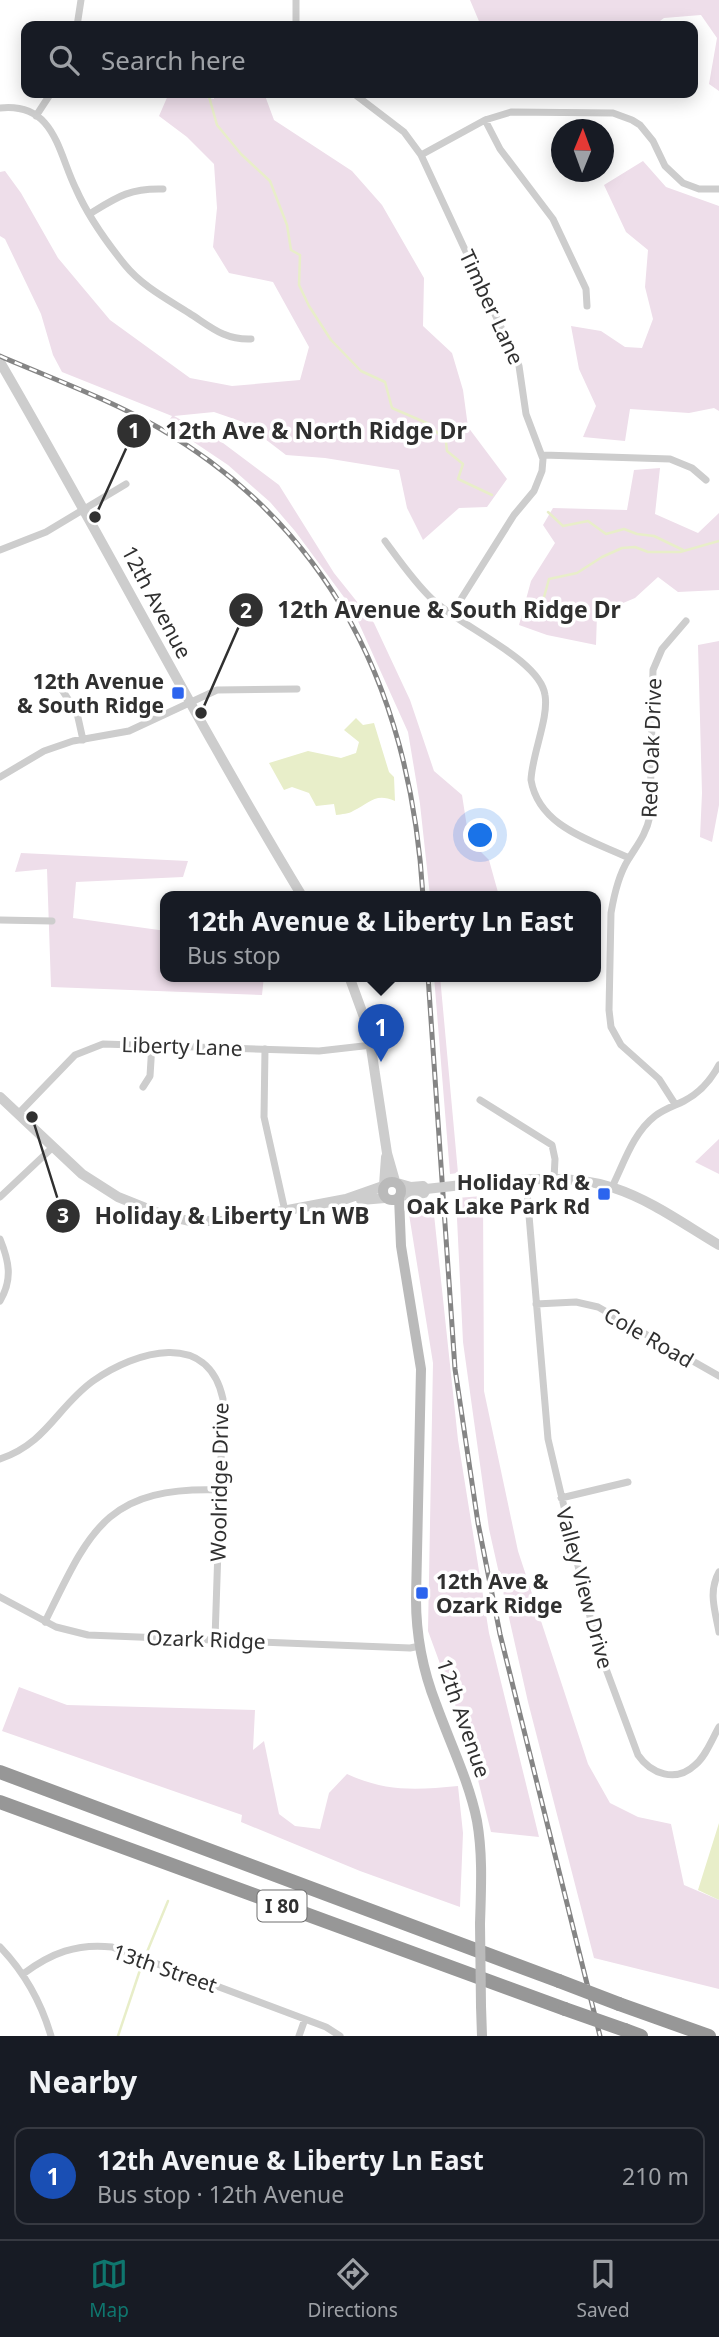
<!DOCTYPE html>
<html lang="en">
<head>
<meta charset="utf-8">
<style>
  body { margin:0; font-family:"Noto Sans",sans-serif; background:#20242c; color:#f1f3f6 }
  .compass { position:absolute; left:551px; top:119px; width:63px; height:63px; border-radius:50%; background:#171b24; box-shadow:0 4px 18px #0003; rotate:1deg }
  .you { position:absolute; left:481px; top:836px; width:24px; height:24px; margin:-18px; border:5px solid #fff; border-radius:50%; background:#1a73e8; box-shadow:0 0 0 10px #1a73e833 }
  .badge { display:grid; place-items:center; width:46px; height:46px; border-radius:50%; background:#0f766e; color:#fff; font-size:23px; font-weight:700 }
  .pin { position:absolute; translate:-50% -58px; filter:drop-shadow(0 2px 4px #0008) }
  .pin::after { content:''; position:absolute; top:37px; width:24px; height:21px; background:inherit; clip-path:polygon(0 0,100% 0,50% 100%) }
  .popup { position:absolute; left:160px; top:891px; width:441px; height:91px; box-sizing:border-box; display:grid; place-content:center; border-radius:14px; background:#171b24; filter:drop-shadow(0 2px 5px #0005); font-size:23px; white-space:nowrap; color:#9ea1a6 }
  .popup b { font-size:26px; color:#f1f3f6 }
  .popup::after { content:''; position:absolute; left:50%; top:100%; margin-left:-14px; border:14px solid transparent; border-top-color:#171b24 }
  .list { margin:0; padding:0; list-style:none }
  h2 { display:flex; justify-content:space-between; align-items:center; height:91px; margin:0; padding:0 28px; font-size:30px }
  h2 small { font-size:23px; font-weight:400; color:#9ea1a6 }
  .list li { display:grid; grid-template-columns:46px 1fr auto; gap:21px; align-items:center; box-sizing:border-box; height:98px; margin:0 14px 14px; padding:0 14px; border:2px solid #363941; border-radius:14px }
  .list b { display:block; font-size:26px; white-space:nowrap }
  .list p { margin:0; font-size:23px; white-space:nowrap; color:#9ea1a6 }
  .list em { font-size:23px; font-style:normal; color:#9ea1a6 }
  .icon { flex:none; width:38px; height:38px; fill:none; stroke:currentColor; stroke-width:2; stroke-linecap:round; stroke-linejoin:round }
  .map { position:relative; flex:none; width:719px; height:2036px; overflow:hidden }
  .search { position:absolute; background:#171b24; box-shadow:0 4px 18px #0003; left:21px; right:21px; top:21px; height:77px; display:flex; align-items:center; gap:18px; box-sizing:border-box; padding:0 24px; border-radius:14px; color:#9ea1a6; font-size:26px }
  .sheet { height:203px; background:#171b24 }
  nav { display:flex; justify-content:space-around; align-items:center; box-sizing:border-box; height:98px; border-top:2px solid #363941; background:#171b24; font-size:19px; color:#9ea1a6 }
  nav a { display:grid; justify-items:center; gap:4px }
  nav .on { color:#0f766e }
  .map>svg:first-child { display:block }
  .green { fill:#eedeea }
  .water { fill:#e8eec9 }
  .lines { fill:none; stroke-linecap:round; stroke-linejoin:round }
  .stream { stroke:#e8eec9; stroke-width:2.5 }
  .minor { stroke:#cdcdcd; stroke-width:7 }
  .tertiary { stroke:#cdcdcd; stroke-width:10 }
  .secondary { stroke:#bababa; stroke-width:10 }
  .motorway { stroke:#979797; stroke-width:14 }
  .rail-casing { stroke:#858585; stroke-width:5 }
  .rail { stroke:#fff; stroke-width:2.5; stroke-dasharray:8; stroke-linecap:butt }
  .tertiary-bridge { stroke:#cdcdcd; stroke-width:10 }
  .secondary-bridge { stroke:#bababa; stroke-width:10 }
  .motorway-bridge { stroke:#979797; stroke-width:14 }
  .poi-dot { fill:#2c64ee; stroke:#fff; stroke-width:2.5 }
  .labels { text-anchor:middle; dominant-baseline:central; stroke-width:7; stroke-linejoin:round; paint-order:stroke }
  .shield { fill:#fff; stroke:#6e6e6e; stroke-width:2 }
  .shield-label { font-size:19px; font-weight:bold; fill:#303030 }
  .street-label { font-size:21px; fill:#303030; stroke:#fff }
  .poi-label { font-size:21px; font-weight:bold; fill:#303030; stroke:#fff; text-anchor:end }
  .leader { fill:none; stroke:#303030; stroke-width:2.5 }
  .callout-dot { fill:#303030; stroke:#fff; stroke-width:2.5 }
  .mark-label { font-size:21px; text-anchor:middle; font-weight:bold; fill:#fff }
  .callout-label { font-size:23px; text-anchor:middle; font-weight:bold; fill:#303030; stroke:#fff; stroke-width:7; stroke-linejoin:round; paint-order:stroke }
</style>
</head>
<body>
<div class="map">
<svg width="719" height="2036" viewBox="0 0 719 2036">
  <rect width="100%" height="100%" fill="#fff"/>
  <path class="green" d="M470 0H719V91L709 84 717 38 701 15 664 18 653 26H481Z
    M169 93 214 99V93H264L274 120 352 171 382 205 424 278 423 326 452 353 463 390 468 427 507 479 487 507 459 508 423 540 407 508 399 470 325 458 286 455 243 422 214 412 174 416 223 443 279 485 334 573 374 623 410 700 434 771 462 795 469 840 489 860 499 896H477L476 893 475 896H430L420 804 408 732 352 608 295 531 270 502 228 465 167 424 172 416 62 372 53 355 41 314 5 239 0 236V172L5 171 21 193 58 258 110 320 190 378 232 386 300 380 309 347 273 282 229 273 213 247 217 208 214 164 187 137 159 116Z
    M643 161 666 187 719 206V411L714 408 689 413 630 409 625 441 583 437 596 406 579 369 571 326 601 331 625 347 642 348 653 319 645 287 648 250 626 232 604 185Z
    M660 468 655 514 698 533 719 513V590L678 592 658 577 635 598 597 614 596 645 547 635 519 625 531 581 555 543 543 525 553 508 627 510 634 470Z
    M719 641V805L712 842 700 837 702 793 698 645Z
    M21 853 188 861 183 877 76 882 73 918 166 931V976H264L262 995 51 987 47 869 15 872Z
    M434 976H440L458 1173 450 1174Z
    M719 1139V1174L695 1162Z
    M483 1196 484 1391 518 1551 588 1764 610 1803 638 1817 671 1824 684 1885 719 1900V1989L594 1958 528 1702 489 1529 463 1342 456 1198Z
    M433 1205 458 1440 489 1633 539 1837 491 1832 468 1740 428 1631 433 1363 408 1208Z
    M19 1687 67 1705 255 1710 253 1750 264 1741 279 1814 295 1826 320 1829 329 1793 347 1774C386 1792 416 1790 458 1786L463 1833 460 1907 360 1871 241 1822 242 1815 2 1731Z"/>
  <path class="water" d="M356 718 363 725 374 723 389 772 394 777 395 801C375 792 370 803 353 811 349 814 342 814 336 815L334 804 316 806 309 793 292 787 284 790 269 763 308 751 341 758 356 753 359 742 344 730Z
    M719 1823V1900L698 1890Z"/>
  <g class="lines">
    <path class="stream" d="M208 93 217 125 241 154 270 181 287 225 291 250 300 255 299 285 309 306 331 340 361 371 385 382 392 408 429 424 446 442 447 451 463 464 458 479 492 495
      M548 512 563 526 588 521 606 534 624 529 637 534 654 536 683 550
      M544 597 549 579 577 573 602 557 622 548 635 547 648 552H680L719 541
      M147 1952 168 1901
      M118 2036 142 1964"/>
    <path class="minor" d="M296 0V26
      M77 26 81 0
      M353 93 404 132 421 155 519 366 526 414 543 459 542 471 534 491 514 515 451 615
      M0 108C55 102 58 153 76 189 87 214 108 244 125 265 142 286 167 299 189 313 211 327 224 340 251 339
      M36 116 51 93
      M485 120 500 149 553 219 586 289 587 306
      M421 155 485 120 511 112 613 113 632 120 640 125 653 141 665 166 683 183 699 189H719
      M91 213C117 197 130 188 163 189
      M543 455 670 459 692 468 706 480
      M385 541C399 560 414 582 432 599 459 626 540 659 545 695 549 718 532 754 531 780 539 827 591 840 629 858
      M0 550 46 532 126 484
      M55 679 77 713 83 740
      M0 777 44 751 73 741 129 731 217 690 297 689
      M0 920 52 921
      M265 1049 264 1117 285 1211
      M143 1087 150 1076 152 1044
      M480 1100 552 1145 555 1159 554 1179
      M675 1104 659 1079 621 1045 611 1027 609 1010 611 913C614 895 618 876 628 860 637 845 646 835 650 816L653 670 662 649 686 621
      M19 1113 75 1055 103 1044 319 1051 372 1045
      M526 1180 548 1439 596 1642 638 1755C651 1774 676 1783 695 1765 706 1756 712 1739 719 1727
      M612 1187C624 1163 633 1133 655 1116 664 1109 674 1106 684 1101 700 1093 711 1080 719 1065
      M0 1197 53 1147
      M0 1239C9 1261 13 1279 0 1301
      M536 1304 576 1302 598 1307 719 1376
      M0 1459C47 1443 57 1407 93 1381 136 1351 208 1329 223 1399L215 1639
      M561 1498 628 1482
      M719 1572C708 1592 715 1610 719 1632
      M0 1597 56 1627 88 1635 410 1648 420 1646
      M45 1622C90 1530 106 1486 221 1490
      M0 1947C25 1973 41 2002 51 2036
      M23 1974C51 1953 77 1943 112 1947L326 2027 340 2036
      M299 2036 305 2019"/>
    <path class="tertiary" d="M0 362C103 539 196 721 302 896
      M349 976 368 1028 387 1153 395 1181
      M0 1097 82 1174 118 1197 163 1215 189 1221H230L346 1199 383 1186
      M397 1183 411 1187 423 1186 426 1189
      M384 1185 386 1157
      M462 1185C511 1181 566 1172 614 1188 651 1200 685 1225 719 1245
      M400 1196 424 1193 426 1189
      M361 1200 385 1198"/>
    <path class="secondary" d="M383 1191a9 9 0 1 1 18 0a9 9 0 1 1-18 0Z
      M399 1197 401 1246 421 1369 416 1599C416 1635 423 1671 436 1704 450 1743 469 1781 477 1821 483 1855 481 1890 480 1924
      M481 2006 482 2036"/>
    <path class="motorway" d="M0 1772 559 1981
      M0 1802 565 2009
      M619 2004 709 2036
      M625 2030 641 2036"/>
    <defs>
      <path id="rail" d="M0 356C53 379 109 399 159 428 336 531 411 698 423 896
        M428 976 455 1369 478 1523 500 1634 600 2036"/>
    </defs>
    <use href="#rail" class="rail-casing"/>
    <use href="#rail" class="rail"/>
    <path class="tertiary-bridge" d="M426 1189 462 1185"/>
    <path class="secondary-bridge" d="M480 1924 481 2006"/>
    <path class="motorway-bridge" d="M559 1981 619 2004
      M565 2009 625 2030"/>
  </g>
  <g class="poi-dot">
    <rect x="171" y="686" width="14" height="14" rx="3.5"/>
    <rect x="597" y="1187" width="14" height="14" rx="3.5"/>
    <rect x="415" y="1586" width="14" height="14" rx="3.5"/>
  </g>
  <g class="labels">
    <rect class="shield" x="257.5" y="1890.5" width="49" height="31" rx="5"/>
    <g class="shield-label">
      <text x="282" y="1906">I 80</text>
    </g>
    <g class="street-label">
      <text transform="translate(492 307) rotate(65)">Timber Lane</text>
      <text transform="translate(157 602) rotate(62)">12th Avenue</text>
      <text transform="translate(651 748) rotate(-88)">Red Oak Drive</text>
      <text transform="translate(182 1046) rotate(2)">Liberty Lane</text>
      <text transform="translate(649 1337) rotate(30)">Cole Road</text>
      <text transform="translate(219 1482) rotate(-89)">Woolridge Drive</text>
      <text transform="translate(585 1588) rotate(75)">Valley View Drive</text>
      <text transform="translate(206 1639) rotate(2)">Ozark Ridge</text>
      <text transform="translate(464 1718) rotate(71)">12th Avenue</text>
      <text transform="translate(165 1968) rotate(19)">13th Street</text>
    </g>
    <g class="poi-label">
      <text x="164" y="681">12th Avenue<tspan x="164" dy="24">&amp; South Ridge</tspan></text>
      <text x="590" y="1182">Holiday Rd &amp;<tspan x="590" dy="24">Oak Lake Park Rd</tspan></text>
      <text x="436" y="1581" text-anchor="start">12th Ave &amp;<tspan x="436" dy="24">Ozark Ridge</tspan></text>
    </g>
  </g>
  <path class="leader" d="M95 517L134 431M201 713L246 610M32 1117L63 1216"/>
  <g class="callout-dot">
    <circle cx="95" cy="517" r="7"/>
    <circle cx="201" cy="713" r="7"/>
    <circle cx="32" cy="1117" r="7"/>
    <circle cx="134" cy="431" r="18"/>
    <circle cx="246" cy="610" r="18"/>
    <circle cx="63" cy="1216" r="18"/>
  </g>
  <g class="mark-label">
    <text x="134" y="438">1</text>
    <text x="246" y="618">2</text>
    <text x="63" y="1223">3</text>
  </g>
  <g class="callout-label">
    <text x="316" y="439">12th Ave &amp; North Ridge Dr</text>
    <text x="449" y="618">12th Avenue &amp; South Ridge Dr</text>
    <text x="232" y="1224">Holiday &amp; Liberty Ln WB</text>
  </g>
</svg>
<svg class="compass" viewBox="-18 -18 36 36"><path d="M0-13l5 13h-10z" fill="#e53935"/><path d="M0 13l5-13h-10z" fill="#9ea1a6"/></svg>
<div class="you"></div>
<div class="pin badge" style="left:381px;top:1062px;background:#1a4fb4">1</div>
<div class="popup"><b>12th Avenue &amp; Liberty Ln East</b>Bus stop</div>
<div class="search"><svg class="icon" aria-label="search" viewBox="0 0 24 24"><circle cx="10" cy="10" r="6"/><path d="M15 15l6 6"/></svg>Search here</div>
</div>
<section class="sheet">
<h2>Nearby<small></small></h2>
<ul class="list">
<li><span class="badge" style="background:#1a4fb4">1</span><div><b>12th Avenue &amp; Liberty Ln East</b><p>Bus stop · 12th Avenue</p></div><em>210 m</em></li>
</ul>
</section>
<nav>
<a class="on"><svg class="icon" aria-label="map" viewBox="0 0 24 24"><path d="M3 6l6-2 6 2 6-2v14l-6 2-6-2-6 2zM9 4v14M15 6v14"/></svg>Map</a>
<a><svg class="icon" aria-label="directions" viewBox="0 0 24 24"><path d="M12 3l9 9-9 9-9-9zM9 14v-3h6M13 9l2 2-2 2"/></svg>Directions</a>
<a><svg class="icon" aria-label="saved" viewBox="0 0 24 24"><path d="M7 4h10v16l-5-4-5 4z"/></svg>Saved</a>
</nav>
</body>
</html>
